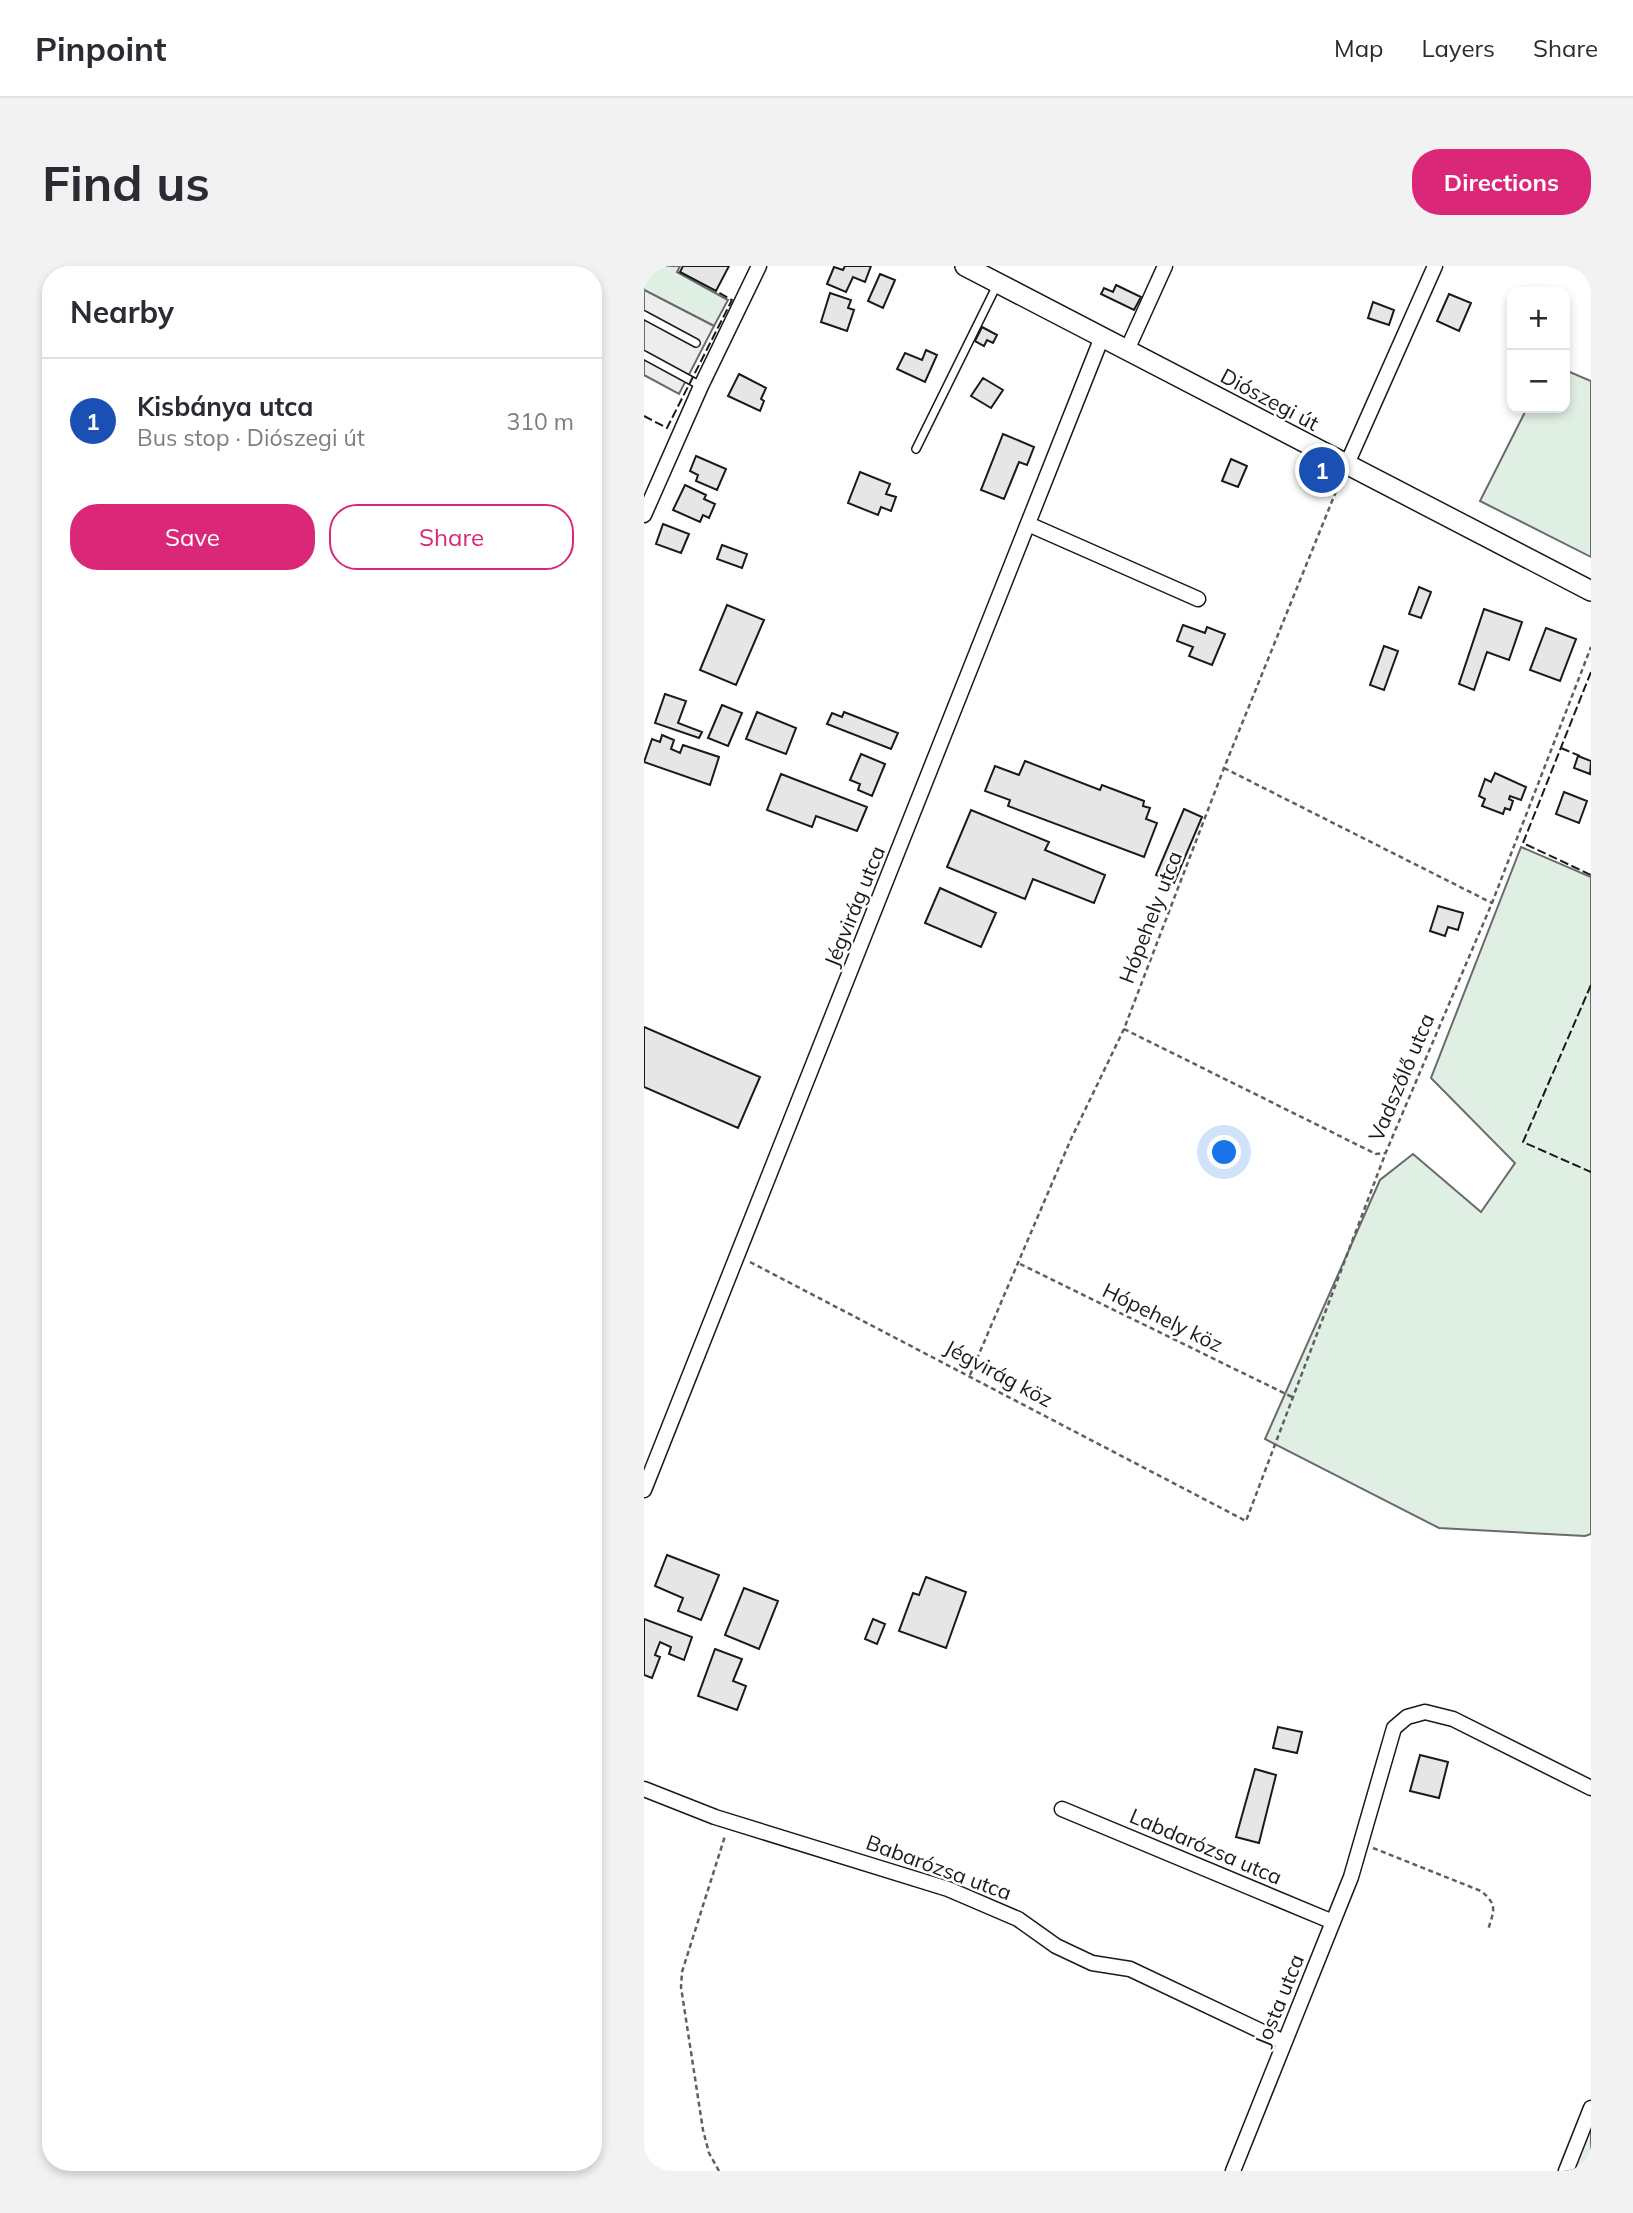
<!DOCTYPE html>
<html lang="en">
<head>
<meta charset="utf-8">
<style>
  body { margin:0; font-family:Mulish,sans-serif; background:#f2f2f3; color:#2b2b33 }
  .controls { position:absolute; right:21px; top:21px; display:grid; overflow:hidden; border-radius:14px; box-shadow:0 4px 10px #0003 }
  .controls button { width:63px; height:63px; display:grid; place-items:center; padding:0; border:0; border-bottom:2px solid #e1e1e2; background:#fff; color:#2b2b33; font:35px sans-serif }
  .you { position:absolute; left:581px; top:887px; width:24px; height:24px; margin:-18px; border:5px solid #fff; border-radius:50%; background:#1a73e8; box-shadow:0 0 0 10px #1a73e833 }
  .badge { display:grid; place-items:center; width:46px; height:46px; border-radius:50%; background:#db2777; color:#fff; font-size:23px; font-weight:700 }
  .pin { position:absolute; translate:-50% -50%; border:4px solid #fff; box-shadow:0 2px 7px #0006 }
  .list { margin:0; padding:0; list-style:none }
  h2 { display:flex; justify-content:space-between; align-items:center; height:91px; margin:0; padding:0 28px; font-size:30px }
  h2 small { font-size:23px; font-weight:400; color:#7c7c81 }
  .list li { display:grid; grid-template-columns:46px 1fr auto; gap:21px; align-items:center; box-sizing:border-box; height:126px; padding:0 28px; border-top:2px solid #e1e1e2 }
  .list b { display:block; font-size:26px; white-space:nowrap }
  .list p { margin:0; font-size:23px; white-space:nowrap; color:#7c7c81 }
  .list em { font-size:23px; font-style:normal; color:#7c7c81 }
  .actions { display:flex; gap:14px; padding:21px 28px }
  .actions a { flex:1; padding:16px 0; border:2px solid #db2777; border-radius:28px; text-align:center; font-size:24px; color:#db2777 }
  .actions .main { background:#db2777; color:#fff }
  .map { position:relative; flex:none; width:947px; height:1905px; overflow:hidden; border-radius:28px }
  header { display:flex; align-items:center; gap:42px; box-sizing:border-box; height:98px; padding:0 35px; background:#fff; border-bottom:2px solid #e1e1e2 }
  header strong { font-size:33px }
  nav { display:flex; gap:38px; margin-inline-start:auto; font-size:24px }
  .intro { display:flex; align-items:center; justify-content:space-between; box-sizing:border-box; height:168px; padding:0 42px }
  h1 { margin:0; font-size:49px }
  .button { padding:18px 32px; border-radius:28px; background:#db2777; color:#fff; font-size:24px; font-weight:700 }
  main { display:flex; gap:42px; padding:0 42px }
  aside { flex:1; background:#fff; border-radius:28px; box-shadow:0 4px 10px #0003 }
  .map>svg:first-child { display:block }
  .green { fill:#e0efe3; stroke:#6a6a6a; stroke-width:2 }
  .parking { fill:#ededed; stroke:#6a6a6a; stroke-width:2 }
  .building { fill:#e6e6e6; stroke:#1a1a1a; stroke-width:2 }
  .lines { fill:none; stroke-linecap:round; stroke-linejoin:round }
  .service-casing { stroke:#1a1a1a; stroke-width:10 }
  .minor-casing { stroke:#1a1a1a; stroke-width:17 }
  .secondary-casing { stroke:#1a1a1a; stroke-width:22 }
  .path { stroke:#5f5f5f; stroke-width:2.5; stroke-dasharray:5 3.5; stroke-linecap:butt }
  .service { stroke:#fff; stroke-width:7 }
  .minor { stroke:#fff; stroke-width:14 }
  .secondary { stroke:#fff; stroke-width:19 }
  .fence { stroke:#1a1a1a; stroke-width:2; stroke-dasharray:9 3.5; stroke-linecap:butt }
  .labels { text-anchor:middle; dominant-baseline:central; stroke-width:5; stroke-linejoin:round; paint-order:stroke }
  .street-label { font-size:21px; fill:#1a1a1a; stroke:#fff }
</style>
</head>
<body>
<header>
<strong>Pinpoint</strong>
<nav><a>Map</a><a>Layers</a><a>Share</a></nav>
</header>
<div class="intro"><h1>Find us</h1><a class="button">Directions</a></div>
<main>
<aside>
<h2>Nearby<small></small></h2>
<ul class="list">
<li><span class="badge" style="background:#1a4fb4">1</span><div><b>Kisbánya utca</b><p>Bus stop · Diószegi út</p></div><em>310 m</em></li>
</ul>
<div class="actions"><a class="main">Save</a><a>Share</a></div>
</aside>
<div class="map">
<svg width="947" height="1905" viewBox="0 0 947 1905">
  <rect width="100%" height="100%" fill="#fff"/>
  <path class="green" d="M0 0H36L33 6 84 34 70 60 0 24Z
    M921 104 947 115V291L836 235 883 142H921Z
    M877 581 947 611V1268L941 1270 795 1262 621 1173 736 914 769 888 837 946 871 897 787 812Z
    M947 1860V1905H929Z"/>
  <path class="parking" d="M0 24 70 60 35 128 0 109Z"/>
  <path class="building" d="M39 0H85L72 25 36 6Z
    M201 0H227L221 16 209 11 202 26 183 18 190 1 199 4Z
    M236 8 251 14 239 42 224 35Z
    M472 19 497 31 490 44 457 28 460 22 469 26Z
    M186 27 207 34 204 42 210 44 203 65 177 56Z
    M805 28 827 37 815 65 793 55Z
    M729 36 750 44 745 59 724 52Z
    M338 61 353 69 349 77 343 74 340 80 331 75Z
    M282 84 293 89 281 116 253 103 261 87 278 94Z
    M95 108 122 122 117 133 120 135 116 145 84 130Z
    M339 112 359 124 347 142 327 130Z
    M359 168 390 181 383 199 375 196 360 233 337 224Z
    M52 190 82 203 73 224 52 215 54 209 46 205Z
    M587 193 603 200 594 221 578 215Z
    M216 206 246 218 242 228 252 231 247 245 237 241 234 249 204 237Z
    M41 219 62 229 60 233 71 238 65 252 59 249 56 256 29 244Z
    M19 258 45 268 37 287 12 278Z
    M78 279 103 288 98 302 73 293Z
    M775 321 787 326 777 352 765 348Z
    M83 339 120 354 92 419 56 404Z
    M840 343 878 356 865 394 843 386 830 424 815 418Z
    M539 359 561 367 563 361 581 368 568 399 545 390 549 381 533 375Z
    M902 362 932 373 916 415 886 404Z
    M740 380 754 385 740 424 726 419Z
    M21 428 42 435 34 457 58 466 55 472 11 457Z
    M78 439 98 447 84 480 64 472Z
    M113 446 152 462 142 488 102 473Z
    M200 446 254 467 247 483 183 458 188 447 198 451Z
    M18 469 30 474 27 483 36 487 39 479 75 491 66 519 0 496 8 473 16 476Z
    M217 488 241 498 228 530 214 524 216 518 206 514Z
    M934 490 947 495 946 508 930 502Z
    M381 495 456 524 458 519 500 535 499 540 506 542 502 553 513 557 500 591 364 540 366 534 341 525 351 500 375 509Z
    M851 507 882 521 877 534 866 530 865 533 869 535 866 544 861 542 859 548 838 540 841 533 835 530 841 513 847 516Z
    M137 508 223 541 213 565 172 550 168 561 123 544Z
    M920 526 943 535 935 557 912 548Z
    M540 543 558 551 530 617 512 609Z
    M327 544 405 576 401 584 461 609 450 637 389 613 381 633 303 601Z
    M296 622 352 647 337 681 281 657Z
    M794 640 819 647 814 664 804 661 801 670 786 665Z
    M0 761 116 811 94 862 0 821Z
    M23 1289 75 1309 57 1354 34 1345 39 1332 11 1320Z
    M282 1311 322 1326 302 1382 255 1365 269 1327 275 1329Z
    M100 1322 134 1335 115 1383 81 1369Z
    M0 1353 48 1371 40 1394 25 1388 27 1381 16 1376 11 1389 16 1391 8 1412 0 1409Z
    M229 1353 241 1358 233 1378 221 1373Z
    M71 1383 98 1393 89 1415 102 1420 93 1444 54 1430Z
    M634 1461 658 1466 653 1487 629 1482Z
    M776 1489 804 1496 795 1532 766 1525Z
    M611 1503 632 1509 615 1577 592 1571Z"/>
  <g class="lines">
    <defs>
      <path id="service" d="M0 49 52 77
        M0 89 57 120
        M272 183 354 17"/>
      <path id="minor" d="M483 84 521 0
        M703 198 791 0
        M0 249 57 120 115 0
        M384 258 554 333
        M0 1224 458 71
        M0 1523 71 1551 304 1623 374 1653 412 1680 448 1697 486 1703 640 1776
        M418 1543 689 1656
        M589 1905 707 1611 750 1462 763 1451 781 1446 809 1453 947 1522
        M922 1905 947 1842"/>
      <path id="secondary" d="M321 0 947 325"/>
    </defs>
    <use href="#service" class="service-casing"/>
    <use href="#minor" class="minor-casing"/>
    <use href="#secondary" class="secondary-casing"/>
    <path class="path" d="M580 502 848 637
      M480 763 732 888 741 887
      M106 996 602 1255 742 886 848 637 947 381
      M376 998 650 1132
      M326 1109 427 873 480 763 580 502 697 213
      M729 1582 837 1625C854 1639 850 1644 844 1664
      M75 1905 65 1887 59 1864 37 1721 38 1706 81 1570"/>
    <use href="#service" class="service"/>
    <use href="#minor" class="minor"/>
    <use href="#secondary" class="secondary"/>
    <path class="fence" d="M0 150 23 162 88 34 72 25
      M947 406 879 577 947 609
      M917 482 936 490
      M947 719 879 876 947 906"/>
  </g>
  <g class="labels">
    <g class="street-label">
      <text transform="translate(626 133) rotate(28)">Diószegi út</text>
      <text transform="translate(210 640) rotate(-68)">Jégvirág utca</text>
      <text transform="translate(506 651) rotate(-69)">Hópehely utca</text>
      <text transform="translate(757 811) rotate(-67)">Vadszőlő utca</text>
      <text transform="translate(519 1051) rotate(26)">Hópehely köz</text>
      <text transform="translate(355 1107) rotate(28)">Jégvirág köz</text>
      <text transform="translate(562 1580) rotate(23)">Labdarózsa utca</text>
      <text transform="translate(295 1601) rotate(20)">Babarózsa utca</text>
      <text transform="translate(635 1734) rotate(-68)">Josta utca</text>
    </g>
  </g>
</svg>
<div class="controls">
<button>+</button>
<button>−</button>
</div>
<div class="you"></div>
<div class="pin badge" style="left:678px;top:204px;background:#1a4fb4">1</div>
</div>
</main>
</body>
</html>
